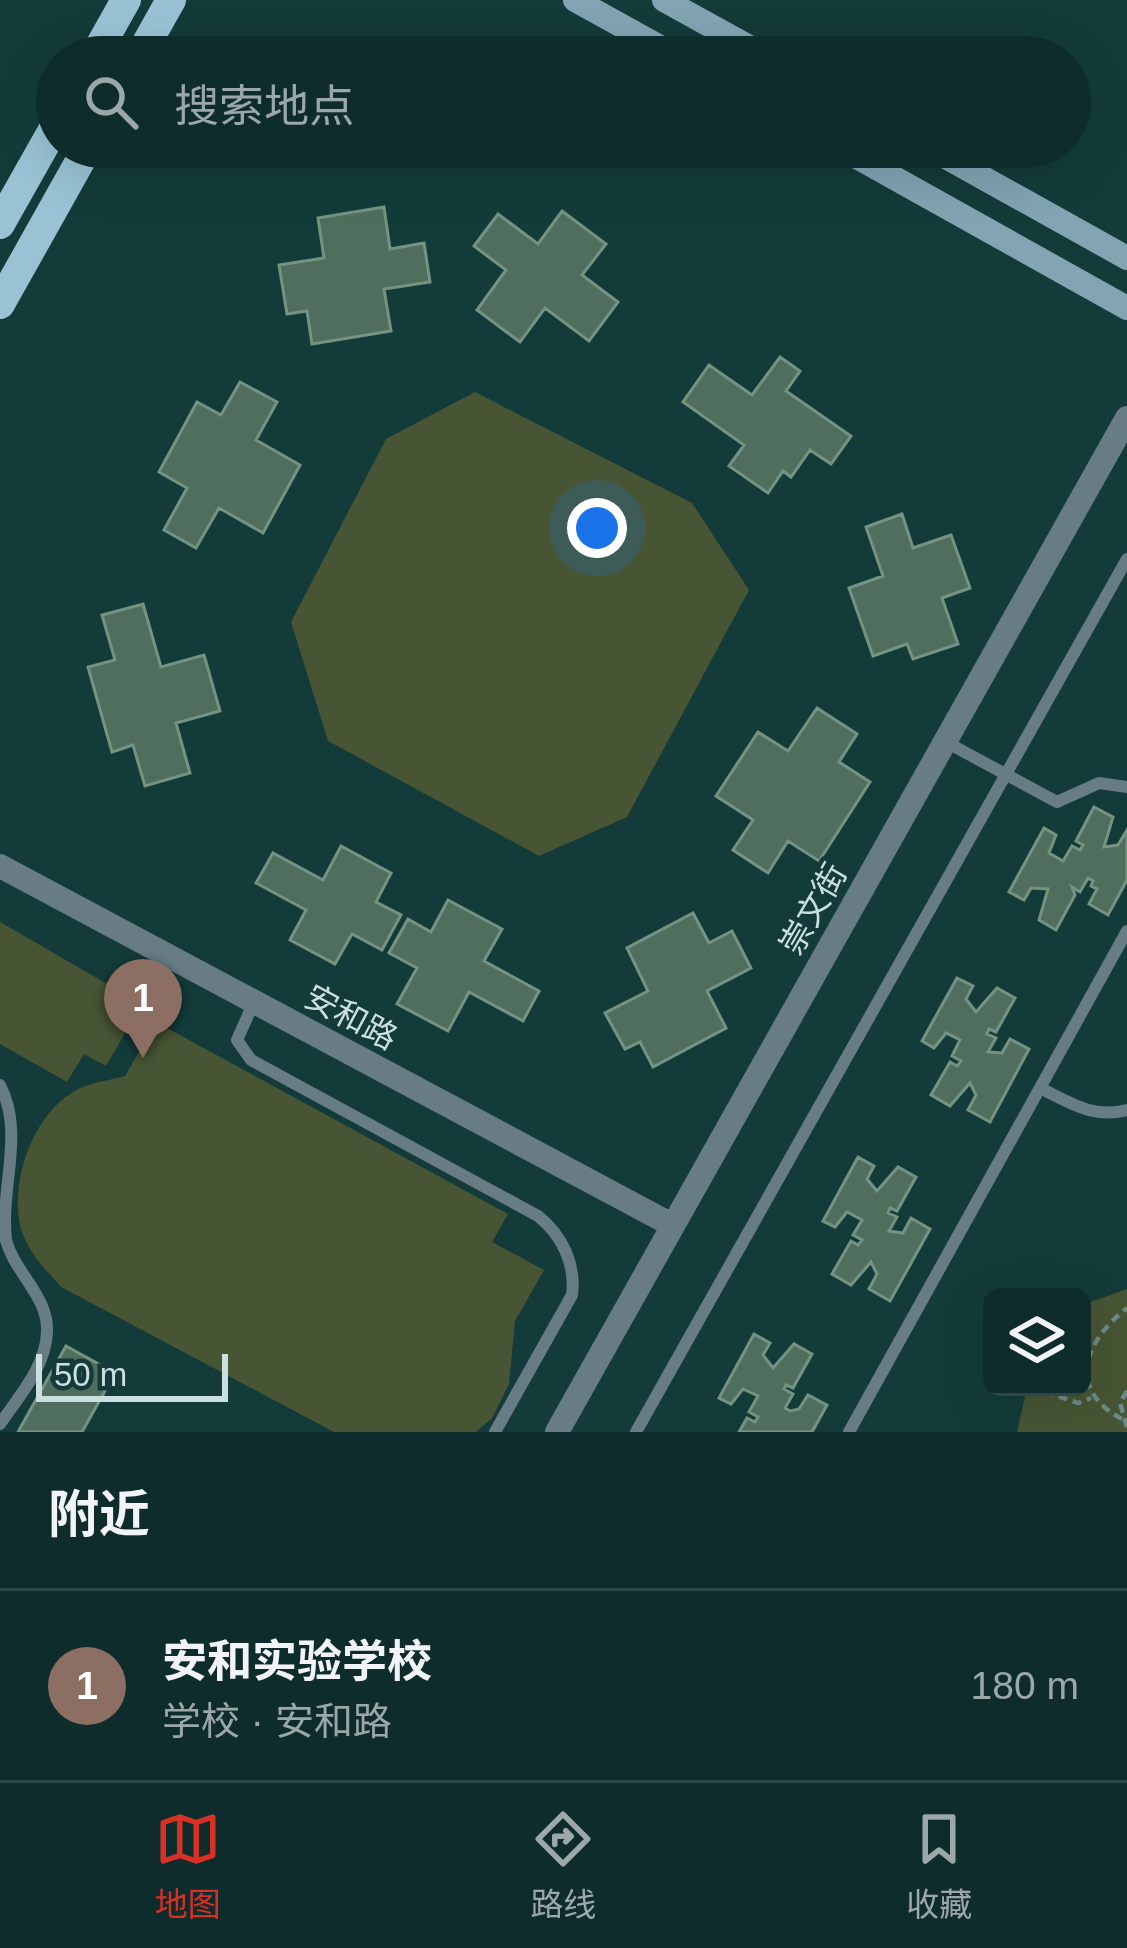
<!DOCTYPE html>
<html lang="zh">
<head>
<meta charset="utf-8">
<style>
  body { margin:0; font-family:Arial,"Noto Sans SC",sans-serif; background:#1c3838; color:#f1f3f6 }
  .controls { position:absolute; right:36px; bottom:36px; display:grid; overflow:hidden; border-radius:18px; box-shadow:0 12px 48px #0002 }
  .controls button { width:108px; height:108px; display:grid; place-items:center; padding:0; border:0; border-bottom:3px solid #2e4848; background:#0e2c2c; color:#f1f3f6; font:60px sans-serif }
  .scale { position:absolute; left:36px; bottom:30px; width:192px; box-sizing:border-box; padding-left:12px; border:6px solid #cbdfde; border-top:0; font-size:33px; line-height:42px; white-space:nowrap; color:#cbdfde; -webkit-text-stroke:9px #133b3a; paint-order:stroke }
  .you { position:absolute; left:597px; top:528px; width:42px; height:42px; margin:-30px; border:9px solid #fff; border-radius:50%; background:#1a73e8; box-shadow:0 0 0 18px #1a73e833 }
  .badge { display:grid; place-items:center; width:78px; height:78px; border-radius:50%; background:#d93025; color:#fff; font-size:39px; font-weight:700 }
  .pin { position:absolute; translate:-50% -99px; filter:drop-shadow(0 3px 6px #0008) }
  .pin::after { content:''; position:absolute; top:63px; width:42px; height:36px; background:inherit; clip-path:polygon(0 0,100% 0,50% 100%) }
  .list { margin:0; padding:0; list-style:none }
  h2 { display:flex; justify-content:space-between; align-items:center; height:156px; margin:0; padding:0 48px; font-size:51px }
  h2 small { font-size:39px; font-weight:400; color:#9ba7a9 }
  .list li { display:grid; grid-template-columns:78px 1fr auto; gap:36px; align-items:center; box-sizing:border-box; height:192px; padding:0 48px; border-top:3px solid #2e4848 }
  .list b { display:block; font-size:45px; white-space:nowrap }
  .list p { margin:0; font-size:39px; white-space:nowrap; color:#9ba7a9 }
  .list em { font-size:39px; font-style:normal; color:#9ba7a9 }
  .icon { flex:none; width:66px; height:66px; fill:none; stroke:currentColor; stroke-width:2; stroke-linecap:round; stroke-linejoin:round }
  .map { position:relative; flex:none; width:1127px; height:1432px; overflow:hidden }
  .search { position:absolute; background:#0e2c2c; box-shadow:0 12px 48px #0002; left:36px; right:36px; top:36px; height:132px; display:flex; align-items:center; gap:30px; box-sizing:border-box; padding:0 42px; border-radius:66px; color:#9ba7a9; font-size:45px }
  .sheet { height:348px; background:#0e2c2c }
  nav { display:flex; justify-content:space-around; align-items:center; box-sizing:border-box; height:168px; border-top:3px solid #2e4848; background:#0e2c2c; font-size:33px; color:#9ba7a9 }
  nav a { display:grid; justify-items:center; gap:6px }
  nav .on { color:#d93025 }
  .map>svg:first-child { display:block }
  .green { fill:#475534 }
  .building { fill:#506e5e; stroke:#749381; stroke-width:3 }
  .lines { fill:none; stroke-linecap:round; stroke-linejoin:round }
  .path { stroke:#6b8a89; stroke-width:4.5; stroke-dasharray:9 6; stroke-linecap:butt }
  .service { stroke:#677c84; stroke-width:12 }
  .tertiary { stroke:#677c84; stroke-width:24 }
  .secondary { stroke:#83a4b2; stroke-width:24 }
  .primary { stroke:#99c3d5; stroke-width:30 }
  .labels { text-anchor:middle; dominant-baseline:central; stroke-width:9; stroke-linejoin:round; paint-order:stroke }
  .street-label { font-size:33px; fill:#cbdfde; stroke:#133b3a }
</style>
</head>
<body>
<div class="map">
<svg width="1127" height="1432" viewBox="0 0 1127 1432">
  <rect width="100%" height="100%" fill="#133b3a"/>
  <path class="green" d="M475 392 692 503 749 590 627 817 539 856 328 741 291 622 386 439Z
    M0 922 142 1004 106 1066 84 1054 67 1082 0 1044Z
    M156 1022 508 1214 492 1242 544 1270 515 1321 509 1384 492 1418 476 1432H334L61 1287C45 1269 26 1250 20 1225 10 1177 35 1110 80 1088 94 1082 111 1080 125 1076Z
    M1127 1289V1432H1017L1027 1387H1082V1305Z"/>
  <path class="building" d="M384 207 390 249 424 243 430 282 384 289 391 331 312 344 307 311 287 314 279 265 324 258 318 218Z
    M562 211 606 244 582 275 618 302 589 341 545 308 520 342 477 310 506 270 474 246 498 214 538 244Z
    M780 357 800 371 786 391 851 436 831 464 810 450 791 477 783 471 768 493 729 466 744 445 683 402 709 365 752 395Z
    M240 382 277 402 256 440 300 465 263 533 219 508 196 548 164 530 187 488 159 472 197 402 221 415Z
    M902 514 913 548 951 535 970 588 942 598 958 644 913 659 907 644 873 656 849 588 883 576 866 527Z
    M143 604 161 667 204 655 220 711 176 723 190 773 145 786 133 745 112 752 88 667 115 660 102 615Z
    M817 708 857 734 839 762 870 782 819 861 788 841 768 873 733 850 753 820 716 796 758 732 788 751Z
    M1094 807 1113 817 1104 847 1118 845 1127 830V880L1108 915 1089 904 1097 889 1091 886 1093 881 1088 878 1080 892 1072 887 1075 895 1056 930 1039 920 1048 889 1031 888 1024 900 1009 892 1044 828 1056 835 1049 853 1063 861 1072 846 1080 850 1083 845 1076 841Z
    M341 846 391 873 376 902 401 915 382 950 352 934 335 964 290 940 306 910 256 883 273 853 323 880Z
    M448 900 502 929 484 961 539 991 523 1021 469 992 448 1031 397 1004 417 968 389 953 408 919 431 932Z
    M693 913 709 943 732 931 751 968 707 991 726 1028 653 1067 640 1042 625 1049 605 1013 648 991 627 948Z
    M957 978 973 986 966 999 976 1012 997 988 1015 998 996 1032 989 1029 987 1034 996 1038 988 1052 1002 1053 1010 1039 1029 1049 990 1122 968 1110 976 1095 970 1083 950 1106 931 1095 950 1062 957 1066 961 1061 952 1056 960 1040 946 1033 934 1048 922 1041Z
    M858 1157 874 1166 867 1179 877 1191 898 1167 916 1177 897 1211 890 1208 888 1213 897 1217 889 1231 903 1233 911 1218 930 1229 890 1301 869 1289 877 1274 871 1262 851 1285 832 1274 851 1241 858 1245 862 1240 853 1235 862 1220 847 1212 835 1227 823 1221Z
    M754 1334 770 1343 763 1355 773 1368 794 1344 812 1354 793 1388 786 1385 784 1389 793 1394 785 1408 790 1411 799 1409 808 1395 827 1405 812 1432H739L747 1418 755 1422 758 1417 749 1412 758 1396 743 1389 731 1404 719 1398Z
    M66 1346 115 1373 82 1432H18Z"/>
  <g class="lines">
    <path class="path" d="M1030 1387 1078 1403 1091 1398
      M1127 1391 1120 1403 1127 1427
      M1122 1419C1066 1389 1084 1342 1127 1308"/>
    <path class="service" d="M946 742 1057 802 1099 783 1127 787
      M254 1002 237 1040 251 1060 538 1216C562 1235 576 1264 572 1295L495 1432
      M0 1085C25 1134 0 1186 6 1240 15 1274 49 1296 47 1333 45 1368 19 1396 0 1424
      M1040 1088C1071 1103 1093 1119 1127 1110
      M636 1432 1127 559
      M849 1432 1127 931"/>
    <path class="tertiary" d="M0 866 672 1225
      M557 1432 1127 418"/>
    <path class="secondary" d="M575 0 678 57
      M664 0 767 57
      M839 147 1127 308
      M928 147 1127 258"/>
    <path class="primary" d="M94 57 126 0
      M139 57 171 0
      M0 224 57 123
      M0 304 88 147"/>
  </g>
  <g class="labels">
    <g class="street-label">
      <text transform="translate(813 909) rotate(-60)">崇文街</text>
      <text transform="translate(351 1017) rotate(28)">安和路</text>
    </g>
  </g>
</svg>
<div class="controls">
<button><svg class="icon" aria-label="layers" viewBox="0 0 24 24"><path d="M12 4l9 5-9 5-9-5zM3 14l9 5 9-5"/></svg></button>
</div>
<div class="scale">50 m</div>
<div class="you"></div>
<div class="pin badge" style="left:143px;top:1058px;background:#8d6e63">1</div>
<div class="search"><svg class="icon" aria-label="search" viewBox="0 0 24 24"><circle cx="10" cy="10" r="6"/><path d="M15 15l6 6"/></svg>搜索地点</div>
</div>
<section class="sheet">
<h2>附近<small></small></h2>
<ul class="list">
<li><span class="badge" style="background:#8d6e63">1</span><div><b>安和实验学校</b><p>学校 · 安和路</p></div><em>180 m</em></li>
</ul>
</section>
<nav>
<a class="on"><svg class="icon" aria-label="map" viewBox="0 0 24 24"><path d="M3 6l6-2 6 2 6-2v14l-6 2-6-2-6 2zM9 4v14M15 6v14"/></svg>地图</a>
<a><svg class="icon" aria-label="directions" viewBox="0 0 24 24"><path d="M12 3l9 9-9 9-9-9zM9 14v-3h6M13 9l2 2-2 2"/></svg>路线</a>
<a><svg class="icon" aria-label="saved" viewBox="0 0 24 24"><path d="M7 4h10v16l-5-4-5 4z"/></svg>收藏</a>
</nav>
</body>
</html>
